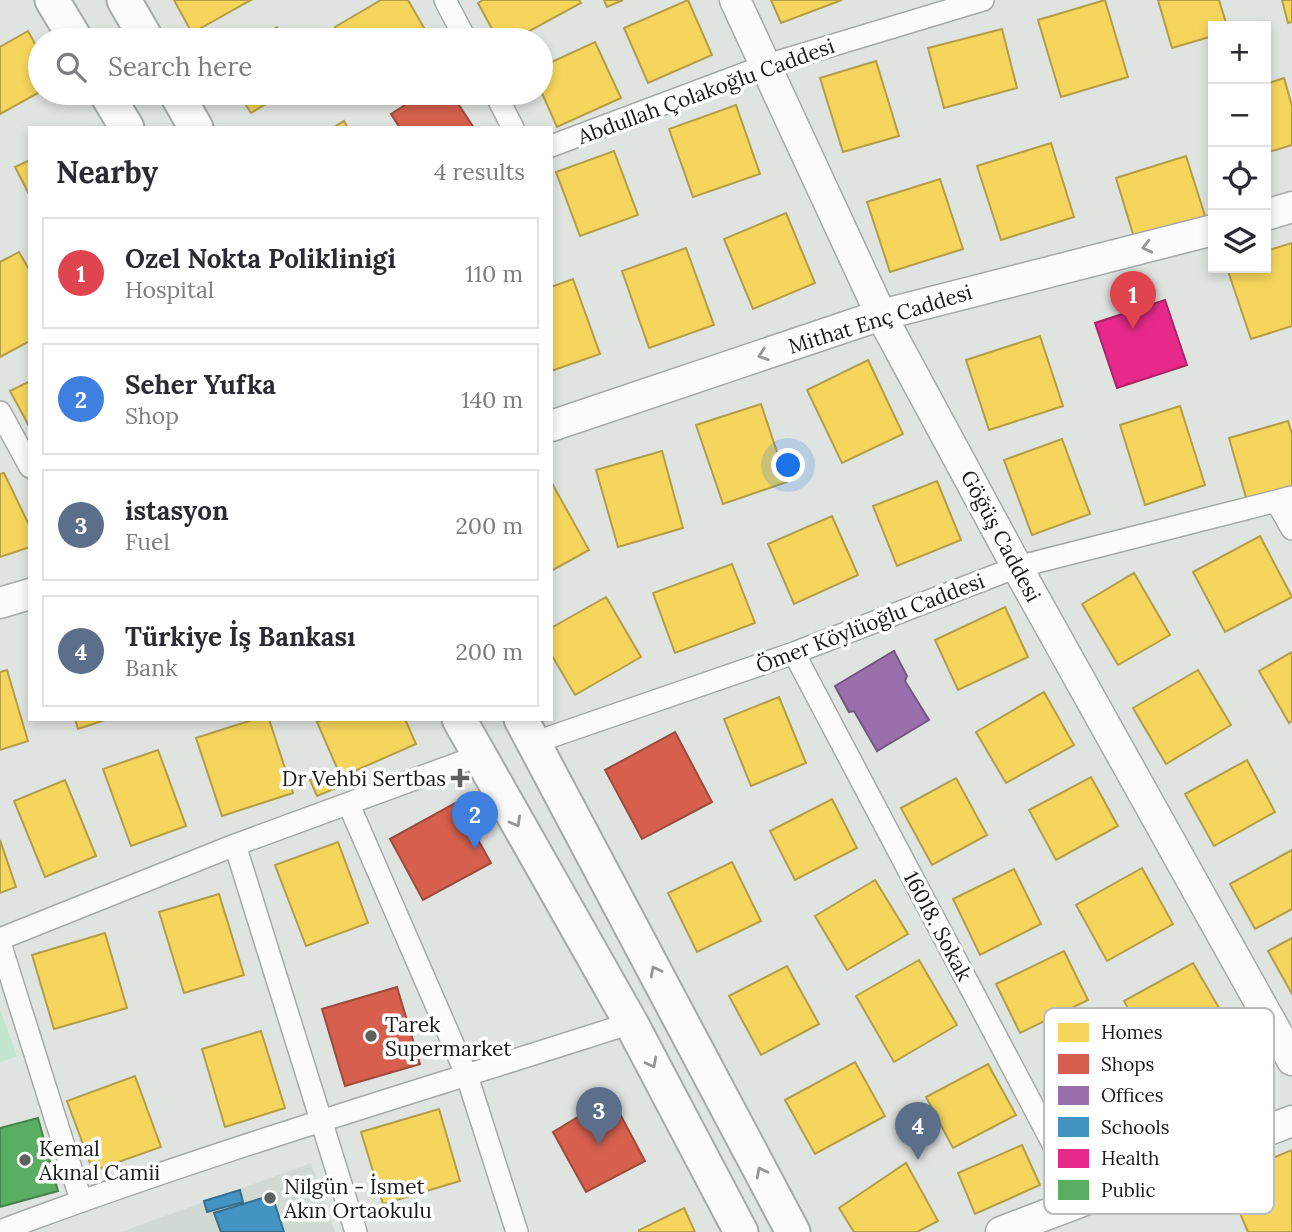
<!DOCTYPE html>
<html lang="en">
<head>
<meta charset="utf-8">
<style>
  body { margin:0; font-family:Lora,serif; background:#f7f7f7; color:#2b2b33 }
  .controls { position:absolute; right:21px; top:21px; display:grid; overflow:hidden; border-radius:0px; box-shadow:0 4px 10px #0003 }
  .controls button { width:63px; height:63px; display:grid; place-items:center; padding:0; border:0; border-bottom:2px solid #e1e1e2; background:#fff; color:#2b2b33; font:35px sans-serif }
  .you { position:absolute; left:789px; top:466px; width:24px; height:24px; margin:-18px; border:5px solid #fff; border-radius:50%; background:#1a73e8; box-shadow:0 0 0 10px #1a73e833 }
  .badge { display:grid; place-items:center; width:46px; height:46px; border-radius:50%; background:#5f615f; color:#fff; font-size:23px; font-weight:700 }
  .pin { position:absolute; translate:-50% -58px; filter:drop-shadow(0 2px 4px #0008) }
  .pin::after { content:''; position:absolute; top:37px; width:24px; height:21px; background:inherit; clip-path:polygon(0 0,100% 0,50% 100%) }
  .list { margin:0; padding:0; list-style:none }
  h2 { display:flex; justify-content:space-between; align-items:center; height:91px; margin:0; padding:0 28px; font-size:30px }
  h2 small { font-size:23px; font-weight:400; color:#7c7c81 }
  .list li { display:grid; grid-template-columns:46px 1fr auto; gap:21px; align-items:center; box-sizing:border-box; height:112px; margin:0 14px 14px; padding:0 14px; border:2px solid #e1e1e2; border-radius:0px }
  .list b { display:block; font-size:26px; white-space:nowrap }
  .list p { margin:0; font-size:23px; white-space:nowrap; color:#7c7c81 }
  .list em { font-size:23px; font-style:normal; color:#7c7c81 }
  .icon { flex:none; width:38px; height:38px; fill:none; stroke:currentColor; stroke-width:2; stroke-linecap:round; stroke-linejoin:round }
  .map { position:relative; flex:none; width:1292px; height:1232px; overflow:hidden }
  .search { position:absolute; background:#fff; box-shadow:0 4px 10px #0003; left:28px; top:28px; width:525px; height:77px; display:flex; align-items:center; gap:18px; box-sizing:border-box; padding:0 24px; border-radius:38px; color:#7c7c81; font-size:26px }
  .panel { position:absolute; background:#fff; box-shadow:0 4px 10px #0003; left:28px; top:126px; width:525px; height:595px; border-radius:0px }
  .map>svg:first-child { display:block }
  .built { fill:#d0dad3 }
  .green { fill:#c2e5cd }
  .homes { fill:#f6d55c; stroke:#b49d48; stroke-width:2 }
  .shops { fill:#d6604d; stroke:#9d4b3d; stroke-width:2 }
  .offices { fill:#9970ab; stroke:#73567f; stroke-width:2 }
  .schools { fill:#4393c3; stroke:#366f90; stroke-width:2 }
  .health { fill:#e7298a; stroke:#a92568; stroke-width:2 }
  .public { fill:#5aae61; stroke:#46824b; stroke-width:2 }
  .lines { fill:none; stroke-linecap:round; stroke-linejoin:round }
  .street-casing { stroke:#a6a9a7; stroke-width:24 }
  .secondary-casing { stroke:#a6a9a7; stroke-width:33 }
  .primary-casing { stroke:#a6a9a7; stroke-width:37 }
  .street { stroke:#fafbfa; stroke-width:21 }
  .secondary { stroke:#fafbfa; stroke-width:30 }
  .primary { stroke:#fafbfa; stroke-width:33 }
  .oneway { stroke:#959695 }
  .poi-dot { fill:#5f615f; stroke:#fff; stroke-width:2.5 }
  .labels { text-anchor:middle; dominant-baseline:central; stroke-width:7; stroke-linejoin:round; paint-order:stroke }
  .street-label { font-size:21px; fill:#191b19; stroke:#fff }
  .poi-label { font-size:21px; fill:#191b19; stroke:#fff; text-anchor:start }
  .key { fill:#fff; stroke:#babbba; stroke-width:2 }
  .key-label { font-size:19px; fill:#191b19 }
</style>
</head>
<body>
<div class="map">
<svg width="1292" height="1232" viewBox="0 0 1292 1232">
  <rect width="100%" height="100%" fill="#e0e4e1"/>
  <path class="built" d="M311 1163 335 1232H121Z"/>
  <path class="green" d="M0 1010 17 1056 0 1062Z"/>
  <path class="homes" d="M174 0H251L192 33Z
    M381 0H408L431 40H343L335 27Z
    M483 0H579L581 3 513 40H498L478 3Z
    M604 0H623L607 7Z
    M688 0 712 55 648 83 624 28Z
    M771 0H842L781 23Z
    M1105 0 1128 77 1061 97 1038 20Z
    M1158 0H1219L1227 26H1213V36L1172 48Z
    M1282 0H1292V22L1288 23Z
    M277 27 285 40H255Z
    M1002 29 1017 88 944 108 928 48Z
    M28 31 40 53V92L0 114V47Z
    M595 42 621 98 557 127 541 91V67Z
    M876 61 899 136 843 152 820 78Z
    M1284 78 1292 106V145L1266 153V84Z
    M238 93H284L251 113Z
    M736 105 760 174 693 197 669 129Z
    M344 121 348 128H333Z
    M1051 143 1074 217 1001 240 977 166Z
    M614 151 638 215 580 236 556 172Z
    M1186 156 1207 222 1136 244 1116 178Z
    M30 160V196L15 167Z
    M940 179 963 249 890 272 867 202Z
    M786 213 815 283 753 309 724 239Z
    M1292 243V326L1251 339 1227 268H1266V251Z
    M686 248 714 325 649 348 622 271Z
    M19 252 30 271V341L0 357V262Z
    M573 279 600 354 551 371V287Z
    M1040 336 1063 406 989 430 966 360Z
    M868 360 903 434 842 463 807 390Z
    M30 381V428L10 391Z
    M761 404 787 482 723 504 696 425Z
    M1180 406 1205 485 1145 505 1120 425Z
    M1288 421 1292 434V488L1247 501 1229 438Z
    M1062 439 1090 514 1032 535 1004 460Z
    M662 451 683 528 618 547 596 470Z
    M4 473 30 527V547L0 557V474Z
    M937 481 961 540 897 566 873 506Z
    M553 485 589 550 551 571V486Z
    M832 516 858 575 794 604 768 544Z
    M1260 536 1292 597 1225 632 1193 572Z
    M732 564 755 623 675 653 653 593Z
    M1134 573 1170 635 1118 665 1082 604Z
    M606 597 641 657 575 695 551 654V628Z
    M1005 607 1028 657 958 690 935 640Z
    M1292 652V721L1289 723 1259 671Z
    M7 670 28 741 0 750V672Z
    M1198 670 1231 725 1166 764 1133 708Z
    M1044 692 1074 745 1006 783 976 732Z
    M779 697 806 763 751 786 724 719Z
    M75 719H108L78 729Z
    M255 719H269L293 793 222 816 196 738Z
    M324 719H405L416 744 341 777 317 722Z
    M158 750 186 826 131 846 103 769Z
    M1247 760 1275 812 1214 846 1185 794Z
    M328 773 334 789 317 796 310 780Z
    M1091 777 1118 826 1056 860 1029 810Z
    M956 778 987 835 932 865 901 808Z
    M65 780 96 856 45 877 14 801Z
    M832 799 857 848 795 880 770 831Z
    M0 840 16 887 0 893Z
    M338 842 368 923 306 946 275 865Z
    M1292 850V909L1255 929 1230 884Z
    M732 862 761 921 697 952 668 893Z
    M1142 868 1173 924 1107 961 1076 905Z
    M1014 869 1041 924 980 955 953 899Z
    M875 880 908 934 847 970 815 916Z
    M219 894 244 975 184 993 159 912Z
    M105 933 127 1008 54 1029 32 955Z
    M1292 938V994L1268 951Z
    M1064 951 1088 1000 1020 1033 996 984Z
    M919 960 957 1025 894 1062 856 996Z
    M1193 963 1222 1013 1152 1052 1124 1001Z
    M787 966 819 1024 761 1055 729 996Z
    M261 1031 285 1108 225 1127 202 1049Z
    M855 1062 885 1116 815 1154 785 1100Z
    M988 1064 1016 1115 953 1148 926 1097Z
    M135 1076 161 1147 93 1171 67 1101Z
    M439 1109 460 1181 383 1204 361 1132Z
    M1022 1145 1040 1185 975 1214 958 1173Z
    M1292 1150V1232H1248L1225 1178Z
    M906 1163 938 1221 917 1232H854L839 1208Z
    M684 1208 695 1232H639V1230Z"/>
  <path class="shops" d="M424 93H451L474 128H400L391 114Z
    M675 732 712 802 642 839 605 770Z
    M457 802 491 863 423 900 390 839Z
    M397 987 420 1064 345 1086 322 1009Z
    M611 1097 645 1161 586 1192 553 1132Z"/>
  <path class="offices" d="M894 651 907 676 905 681 929 720 877 751 854 711 849 712 835 686Z"/>
  <path class="schools" d="M240 1190 243 1202 207 1212 204 1201Z
    M272 1195 284 1232H221L214 1213Z"/>
  <path class="health" d="M1165 300 1187 365 1117 388 1095 323Z"/>
  <path class="public" d="M38 1118 58 1191 0 1207V1128Z"/>
  <g class="lines">
    <defs>
      <path id="street" d="M445 0 466 40
        M495 93 513 128
        M551 146 767 65 983 0
        M0 412 30 467
        M1276 501 1292 529
        M794 653 1082 1199
        M533 743 794 653 1017 567 1292 497
        M349 805 467 1076 517 1232
        M235 845 356 1232
        M0 939 235 845 478 756
        M0 943 81 1200
        M0 1231C207 1153 420 1091 631 1023"/>
      <path id="secondary" d="M735 0 881 315 1017 567 1292 1060
        M1266 215 1292 207
        M551 426 881 315 1213 230
        M0 603 30 594
        M1001 1232 1292 1121"/>
      <path id="primary" d="M52 0 76 40
        M124 0 147 40
        M106 93 127 128
        M176 93 196 128
        M459 719 631 1023 741 1232
        M521 719 793 1232"/>
    </defs>
    <use href="#street" class="street-casing"/>
    <use href="#secondary" class="secondary-casing"/>
    <use href="#primary" class="primary-casing"/>
    <use href="#street" class="street"/>
    <use href="#secondary" class="secondary"/>
    <use href="#primary" class="primary"/>
  </g>
  <defs><path id="oneway-chevron" d="M-2-3.5L2.5 0L-2 3.5" fill="none" stroke-width="1.6" stroke-linecap="round" stroke-linejoin="round" transform="scale(1.75)"/></defs>
  <g class="oneway">
    <use href="#oneway-chevron" transform="translate(1147 247) rotate(166)"/>
    <use href="#oneway-chevron" transform="translate(763 355) rotate(161)"/>
    <use href="#oneway-chevron" transform="translate(516 822) rotate(60)"/>
    <use href="#oneway-chevron" transform="translate(655 971) rotate(-118)"/>
    <use href="#oneway-chevron" transform="translate(652 1063) rotate(62)"/>
    <use href="#oneway-chevron" transform="translate(761 1172) rotate(-118)"/>
  </g>
  <g class="poi-dot">
    <path d="M456.5 767.5h7v7h7v7h-7v7h-7v-7h-7v-7h7z"/>
    <circle cx="371" cy="1036" r="7"/>
    <circle cx="25" cy="1160" r="7"/>
    <circle cx="270" cy="1198" r="7"/>
  </g>
  <g class="labels">
    <g class="street-label">
      <text transform="translate(706 91) rotate(-20)">Abdullah Çolakoğlu Caddesi</text>
      <text transform="translate(880 319) rotate(-17)">Mithat Enç Caddesi</text>
      <text transform="translate(1001 536) rotate(62)">Göğüş Caddesi</text>
      <text transform="translate(870 623) rotate(-21)">Ömer Köylüoğlu Caddesi</text>
      <text transform="translate(938 926) rotate(62)">16018. Sokak</text>
    </g>
    <g class="poi-label">
      <text x="446" y="778" text-anchor="end">Dr Vehbi Sertbas</text>
      <text x="385" y="1024">Tarek<tspan x="385" dy="24">Supermarket</tspan></text>
      <text x="39" y="1148">Kemal<tspan x="39" dy="24">Akınal Camii</tspan></text>
      <text x="284" y="1186">Nilgün - İsmet<tspan x="284" dy="24">Akın Ortaokulu</tspan></text>
    </g>
  </g>
  <rect x="1044" y="1008" width="230" height="206" rx="10" class="key"/>
  <rect x="1058" y="1023" width="31" height="19" fill="#f6d55c"/>
  <rect x="1058" y="1054" width="31" height="20" fill="#d6604d"/>
  <rect x="1058" y="1086" width="31" height="19" fill="#9970ab"/>
  <rect x="1058" y="1117" width="31" height="20" fill="#4393c3"/>
  <rect x="1058" y="1149" width="31" height="19" fill="#e7298a"/>
  <rect x="1058" y="1180" width="31" height="20" fill="#5aae61"/>
  <g class="key-label">
    <text x="1101" y="1039">Homes</text>
    <text x="1101" y="1071">Shops</text>
    <text x="1101" y="1102">Offices</text>
    <text x="1101" y="1134">Schools</text>
    <text x="1101" y="1165">Health</text>
    <text x="1101" y="1197">Public</text>
  </g>
</svg>
<div class="controls">
<button>+</button>
<button>−</button>
<button><svg class="icon" aria-label="locate" viewBox="0 0 24 24"><circle cx="12" cy="12" r="6"/><path d="M12 2v4M12 18v4M2 12h4M18 12h4"/></svg></button>
<button><svg class="icon" aria-label="layers" viewBox="0 0 24 24"><path d="M12 4l9 5-9 5-9-5zM3 14l9 5 9-5"/></svg></button>
</div>
<div class="you"></div>
<div class="pin badge" style="left:1133px;top:329px;background:#e0444e">1</div>
<div class="pin badge" style="left:475px;top:849px;background:#3f7fe0">2</div>
<div class="pin badge" style="left:599px;top:1145px;background:#5c6f8a">3</div>
<div class="pin badge" style="left:918px;top:1160px;background:#5c6f8a">4</div>
<div class="search"><svg class="icon" aria-label="search" viewBox="0 0 24 24"><circle cx="10" cy="10" r="6"/><path d="M15 15l6 6"/></svg>Search here</div>
<section class="panel">
<h2>Nearby<small>4 results</small></h2>
<ul class="list">
<li><span class="badge" style="background:#e0444e">1</span><div><b>Ozel Nokta Poliklinigi</b><p>Hospital</p></div><em>110 m</em></li>
<li><span class="badge" style="background:#3f7fe0">2</span><div><b>Seher Yufka</b><p>Shop</p></div><em>140 m</em></li>
<li><span class="badge" style="background:#5c6f8a">3</span><div><b>istasyon</b><p>Fuel</p></div><em>200 m</em></li>
<li><span class="badge" style="background:#5c6f8a">4</span><div><b>Türkiye İş Bankası</b><p>Bank</p></div><em>200 m</em></li>
</ul>
</section>
</div>
</body>
</html>
